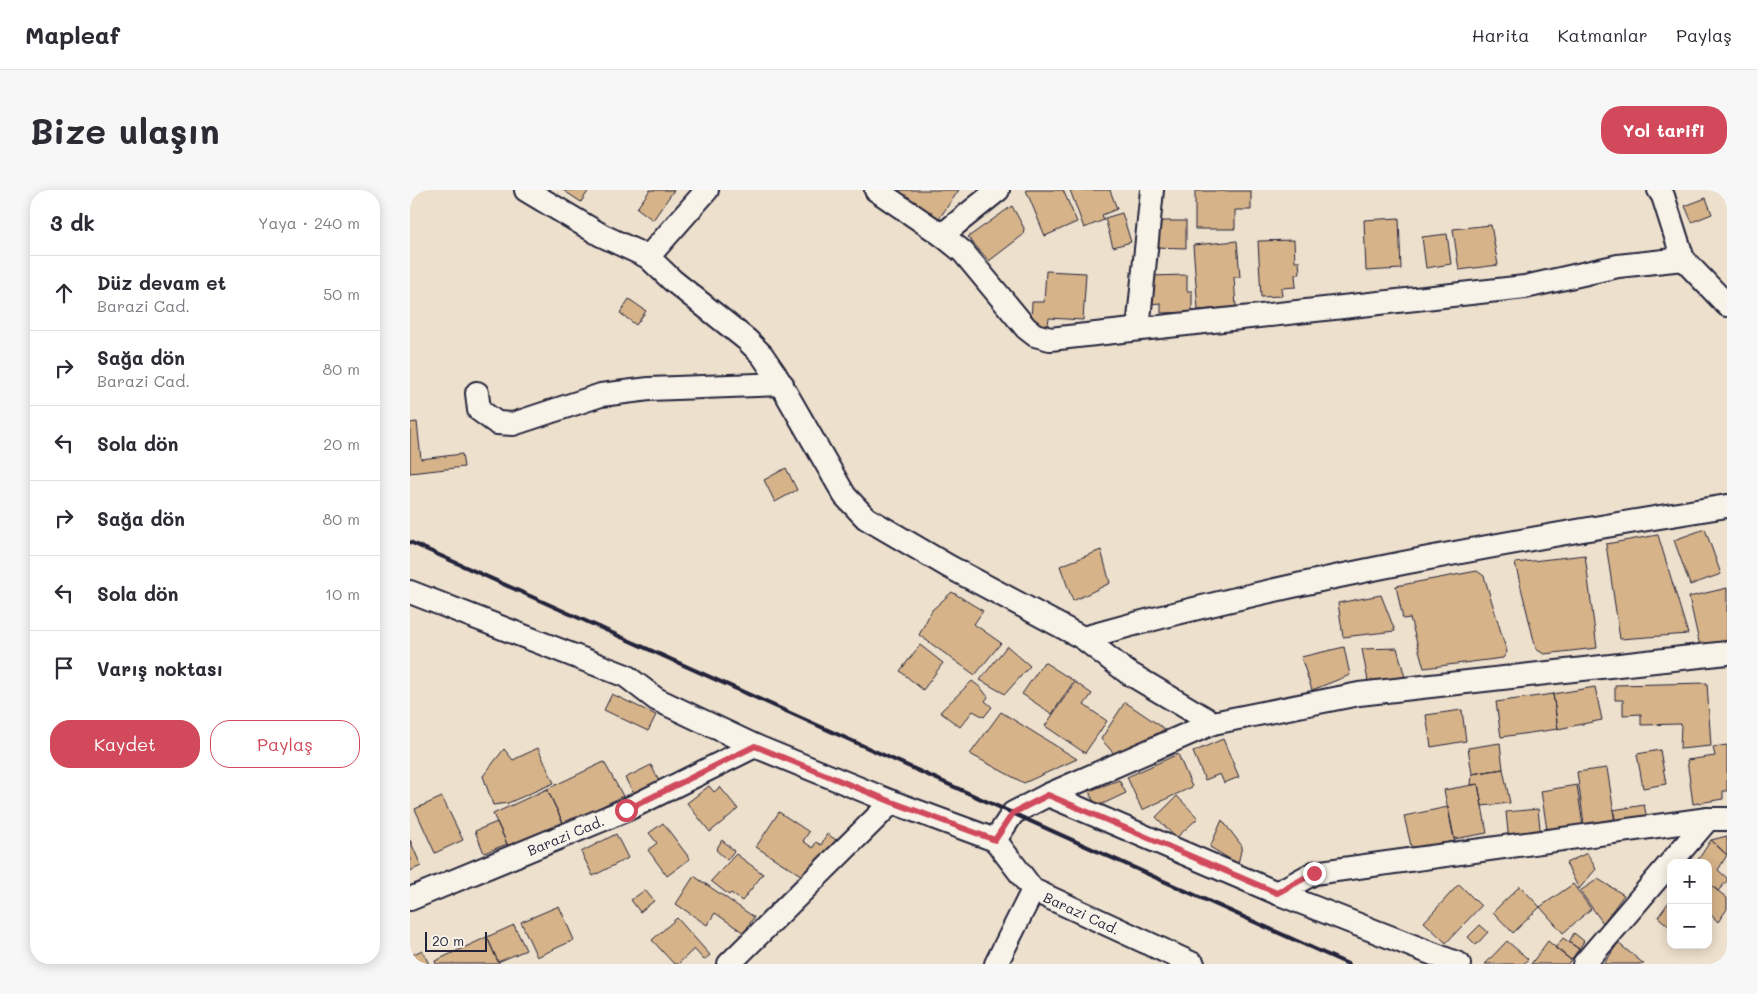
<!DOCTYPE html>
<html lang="tr">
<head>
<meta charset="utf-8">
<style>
  body { margin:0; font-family:Mali,sans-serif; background:#f7f7f7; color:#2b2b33 }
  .controls { position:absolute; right:15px; bottom:15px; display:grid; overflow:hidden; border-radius:10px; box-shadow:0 2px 12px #0003 }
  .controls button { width:45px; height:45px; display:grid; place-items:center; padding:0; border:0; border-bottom:1px solid #e1e1e2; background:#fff; color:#2b2b33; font:25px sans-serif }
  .scale { position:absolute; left:15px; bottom:12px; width:62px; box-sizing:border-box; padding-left:5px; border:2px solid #22223b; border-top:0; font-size:14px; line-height:18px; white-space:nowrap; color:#22223b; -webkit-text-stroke:4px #f7f3e8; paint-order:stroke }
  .stop { position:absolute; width:15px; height:15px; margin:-11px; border:4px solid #d1495b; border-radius:50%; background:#fff }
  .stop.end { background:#d1495b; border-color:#fff; box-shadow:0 1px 5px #0008 }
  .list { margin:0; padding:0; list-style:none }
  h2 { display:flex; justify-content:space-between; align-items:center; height:65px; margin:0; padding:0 20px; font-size:21px }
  h2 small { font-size:16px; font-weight:400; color:#7c7c81 }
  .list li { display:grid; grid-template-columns:32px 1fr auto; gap:15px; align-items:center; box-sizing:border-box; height:75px; padding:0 20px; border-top:1px solid #e1e1e2 }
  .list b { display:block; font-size:19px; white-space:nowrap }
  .list p { margin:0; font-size:16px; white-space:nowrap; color:#7c7c81 }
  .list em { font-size:16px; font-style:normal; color:#7c7c81 }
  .actions { display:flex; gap:10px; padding:15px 20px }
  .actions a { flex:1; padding:11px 0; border:1px solid #d1495b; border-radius:20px; text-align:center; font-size:18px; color:#d1495b }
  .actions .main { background:#d1495b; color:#fff }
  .icon { flex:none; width:28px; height:28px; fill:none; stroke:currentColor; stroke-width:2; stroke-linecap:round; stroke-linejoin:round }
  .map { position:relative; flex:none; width:1317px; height:774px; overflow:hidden; border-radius:20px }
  header { display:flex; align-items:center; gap:30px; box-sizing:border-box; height:70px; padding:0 25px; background:#fff; border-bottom:1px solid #e1e1e2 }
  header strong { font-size:24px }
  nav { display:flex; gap:28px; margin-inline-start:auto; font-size:18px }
  .intro { display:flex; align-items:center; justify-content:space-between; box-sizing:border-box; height:120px; padding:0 30px }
  h1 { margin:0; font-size:35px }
  .button { padding:12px 22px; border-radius:20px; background:#d1495b; color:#fff; font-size:18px; font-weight:700 }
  main { display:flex; gap:30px; padding:0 30px }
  aside { flex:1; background:#fff; border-radius:20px; box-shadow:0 2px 12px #0003 }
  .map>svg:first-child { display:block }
  .building { fill:#d6b389; stroke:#22223b }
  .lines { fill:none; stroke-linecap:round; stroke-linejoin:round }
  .minor-casing { stroke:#22223b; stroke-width:26 }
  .minor { stroke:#f7f3e8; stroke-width:22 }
  .rail { stroke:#22223b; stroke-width:4 }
  .route { stroke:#d1495b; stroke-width:6 }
  .labels { text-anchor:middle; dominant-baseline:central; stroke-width:4; stroke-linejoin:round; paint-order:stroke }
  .street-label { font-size:14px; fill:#22223b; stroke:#f7f3e8 }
</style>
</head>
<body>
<header>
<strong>Mapleaf</strong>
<nav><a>Harita</a><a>Katmanlar</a><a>Paylaş</a></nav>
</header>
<div class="intro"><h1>Bize ulaşın</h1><a class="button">Yol tarifi</a></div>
<main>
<aside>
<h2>3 dk<small>Yaya · 240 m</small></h2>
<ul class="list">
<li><svg class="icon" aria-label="ahead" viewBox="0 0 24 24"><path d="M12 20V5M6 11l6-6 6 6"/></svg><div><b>Düz devam et</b><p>Barazi Cad.</p></div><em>50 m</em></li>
<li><svg class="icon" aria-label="right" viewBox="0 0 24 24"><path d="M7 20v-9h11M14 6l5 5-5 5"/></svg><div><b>Sağa dön</b><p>Barazi Cad.</p></div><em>80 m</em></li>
<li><svg class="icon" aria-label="left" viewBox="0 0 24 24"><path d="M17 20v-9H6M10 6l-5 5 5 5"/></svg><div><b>Sola dön</b></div><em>20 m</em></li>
<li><svg class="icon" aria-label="right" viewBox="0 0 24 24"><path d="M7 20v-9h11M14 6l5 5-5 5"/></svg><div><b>Sağa dön</b></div><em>80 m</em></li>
<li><svg class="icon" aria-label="left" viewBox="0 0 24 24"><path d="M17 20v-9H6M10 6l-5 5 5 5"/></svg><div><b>Sola dön</b></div><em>10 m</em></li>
<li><svg class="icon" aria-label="arrive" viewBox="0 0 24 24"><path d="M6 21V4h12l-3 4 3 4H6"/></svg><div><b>Varış noktası</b></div></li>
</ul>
<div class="actions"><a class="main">Kaydet</a><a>Paylaş</a></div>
</aside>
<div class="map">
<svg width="1317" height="774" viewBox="0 0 1317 774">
  <rect width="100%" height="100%" fill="#ede0cc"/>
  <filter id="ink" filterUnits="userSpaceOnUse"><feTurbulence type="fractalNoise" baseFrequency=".02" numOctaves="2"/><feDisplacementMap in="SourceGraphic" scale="10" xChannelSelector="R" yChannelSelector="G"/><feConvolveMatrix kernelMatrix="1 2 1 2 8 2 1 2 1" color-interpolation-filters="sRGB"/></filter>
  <g filter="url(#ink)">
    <path class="building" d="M153 0H179L171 12Z
      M240 0H264L243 30 227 18Z
      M480 0H549L526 33Z
      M616 0H653L667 32 635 46Z
      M660 0H700L707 19 692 25 694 30 674 38Z
      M785 1H841V20H825V39H785Z
      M1296 8 1302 24 1282 32 1275 16Z
      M602 16 614 38 613 45 579 71 558 47Z
      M712 23 721 52 703 57 695 28Z
      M989 28 991 79 956 81 954 30Z
      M744 31H776V58L743 57Z
      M1081 35 1088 75 1049 80 1043 39Z
      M1037 44 1041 74 1016 78 1012 47Z
      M884 50 885 71H889L890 84H885L886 97 871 98 872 106 851 107 848 51Z
      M827 51 830 87H824L826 117 788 120 783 55Z
      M636 81 676 83 673 130 639 128 638 135 621 134 622 112H634Z
      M777 85V101H782V122L751 123V113L740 114 739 86Z
      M219 109 236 121 226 135 210 123Z
      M7 232 11 269 52 264 54 277 0 283V233Z
      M376 278 387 300 365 312 354 290Z
      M1295 339 1311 384 1280 395 1264 350Z
      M1248 345 1278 444 1210 449 1196 354Z
      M691 360 700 393 663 411 650 376Z
      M1175 365 1187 458 1134 464 1126 459 1105 373Z
      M1067 381 1074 386 1097 462 1093 468 1014 478 1000 428 993 429 986 396Z
      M1317 398V455L1291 461 1279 407Z
      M542 402 573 421 564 434 591 453 565 485 509 445 522 420Z
      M971 405 985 441 933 447 928 413Z
      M510 455 533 473 513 500 490 481Z
      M597 456 620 476 595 504 570 490Z
      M934 457 940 485 902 500 891 467Z
      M987 458 998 498 960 502 952 459Z
      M634 472 664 491 642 524 612 504Z
      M562 491 571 498 578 507 575 511 582 517 574 527 563 521 550 537 530 522Z
      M665 492 682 504 674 515 697 531 675 563 635 536Z
      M1297 493 1301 556 1270 559 1271 534 1231 535V524L1213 525V510H1205V495Z
      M1185 497 1192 530 1148 539 1143 504Z
      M202 504 246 525 238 541 194 520Z
      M1143 504 1148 539 1091 547 1086 512Z
      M715 512 755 539 706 566 691 549Z
      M1052 520 1056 551 1021 557 1016 525Z
      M591 522 667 569 614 593 560 564Z
      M813 549 829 587 814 593 810 584 795 590 783 562Z
      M1090 553 1093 579 1062 584 1058 558Z
      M1317 555V601H1313V609L1283 614 1277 570 1305 566 1303 557Z
      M128 558 144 593 98 613 83 615 73 586 94 559 103 570Z
      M1250 560 1256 594 1233 598 1227 564Z
      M768 564 782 597 732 620 717 587Z
      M194 572 213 606 154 635 137 599Z
      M241 575 249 591 224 604 215 588Z
      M1197 578 1205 629 1174 634 1167 582Z
      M1093 579 1100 613 1072 616 1068 594 1061 595 1062 584Z
      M709 590 716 603 686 617 679 601Z
      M1068 594 1077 643 1044 649 1034 600Z
      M1167 595 1174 643 1138 646 1131 601Z
      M299 596 304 602 310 597 328 619 300 642 277 613Z
      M137 599 154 635 100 660 83 624Z
      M767 606 788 628 766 648 746 627Z
      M32 607 53 650 25 663 5 619Z
      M1234 615 1238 632 1206 638 1203 620Z
      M1038 617 1046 657 1003 664 994 626Z
      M1128 619 1131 648 1099 652 1096 622Z
      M369 622 399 642 393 651 403 658 406 652 411 655 417 644 431 653 394 687 346 657Z
      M812 630 832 656 828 674 800 657Z
      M87 632 97 654 74 663 65 641Z
      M253 633 280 669 257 686 238 660 247 653 239 643Z
      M206 644 218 668 183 686 171 662Z
      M1317 646V665L1301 650Z
      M0 650 11 676 0 681Z
      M312 650 324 661 317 670 306 660Z
      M1301 650 1317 665 1308 680 1317 688V691L1308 701 1298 693V673H1286Z
      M1177 663 1186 679 1169 699 1156 673Z
      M326 664 353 684 332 711 321 703 319 705 301 691Z
      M284 686 344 727 334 743 305 723 297 735 266 714Z
      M1188 689 1214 705 1193 733 1170 701Z
      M1298 693 1317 708V719L1308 732 1298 722Z
      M1049 694 1071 716 1036 753 1014 732Z
      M1163 694 1181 719 1153 743 1130 717Z
      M1110 696 1130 717 1103 743 1083 722Z
      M235 700 244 711 230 722 221 710Z
      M1261 709V738L1248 727Z
      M149 716 164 750 127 767 111 732Z
      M267 728 300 765 294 770 284 759 268 774H264L242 750Z
      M104 735 116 760 88 772 77 747Z
      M1070 735 1078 742 1066 755 1058 747Z
      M1164 743 1174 751 1169 759 1159 752Z
      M77 747 89 774H26L25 771Z
      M1153 748 1169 759 1161 770 1145 758Z
      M1097 751 1118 769 1114 774H1075Z
      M1138 751 1161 770 1158 774H1121Z
      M1208 753 1234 774H1194Z
      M12 760 19 774H0V766Z"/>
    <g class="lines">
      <defs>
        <g id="minor">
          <path d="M116 0 191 45 238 67 262 90 337 150 352 165 365 184 435 306 456 328 538 376 673 448 717 482 803 533"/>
          <path d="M466 0 532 45 553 62 616 138 625 145 640 149 1115 97 1208 76 1273 69"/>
          <path d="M1249 0 1253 6 1273 69 1317 115"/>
          <path d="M532 45 588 0"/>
          <path d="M238 67 297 0"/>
          <path d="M728 139 742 0"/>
          <path d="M67 203 69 220 87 233 103 234 191 205 239 199 372 194"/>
          <path d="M0 402 216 486 246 509 345 556"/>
          <path d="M673 448C884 389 1101 351 1317 316"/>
          <path d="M638 605 867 703 1049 774"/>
          <path d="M585 650 603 623 638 605 803 533 949 504 1317 463"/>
          <path d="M867 703 904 683 1298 629H1317"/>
          <path id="s1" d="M0 709 216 620 345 556 482 612 585 650 623 700 783 774"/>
          <path d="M319 774 482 612"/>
          <path d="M586 774 623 700"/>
          <path d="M1174 774 1298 629"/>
        </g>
      </defs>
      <use href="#minor" class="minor-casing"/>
      <use href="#minor" class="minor"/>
      <path class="rail" d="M0 352 938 774"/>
    </g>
  </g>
  <g class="lines" filter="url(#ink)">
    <path class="route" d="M216 620 345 556 482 612 585 650 603 623 638 605 867 703 904 683"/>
  </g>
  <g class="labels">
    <g class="street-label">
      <text stroke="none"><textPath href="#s1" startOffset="168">Barazi Cad.</textPath></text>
      <text stroke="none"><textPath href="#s1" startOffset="752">Barazi Cad.</textPath></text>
    </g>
  </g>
</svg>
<div class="controls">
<button>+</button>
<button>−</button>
</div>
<div class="scale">20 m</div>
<div class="stop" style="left:216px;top:620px"></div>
<div class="stop end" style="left:904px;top:683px"></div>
</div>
</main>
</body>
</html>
